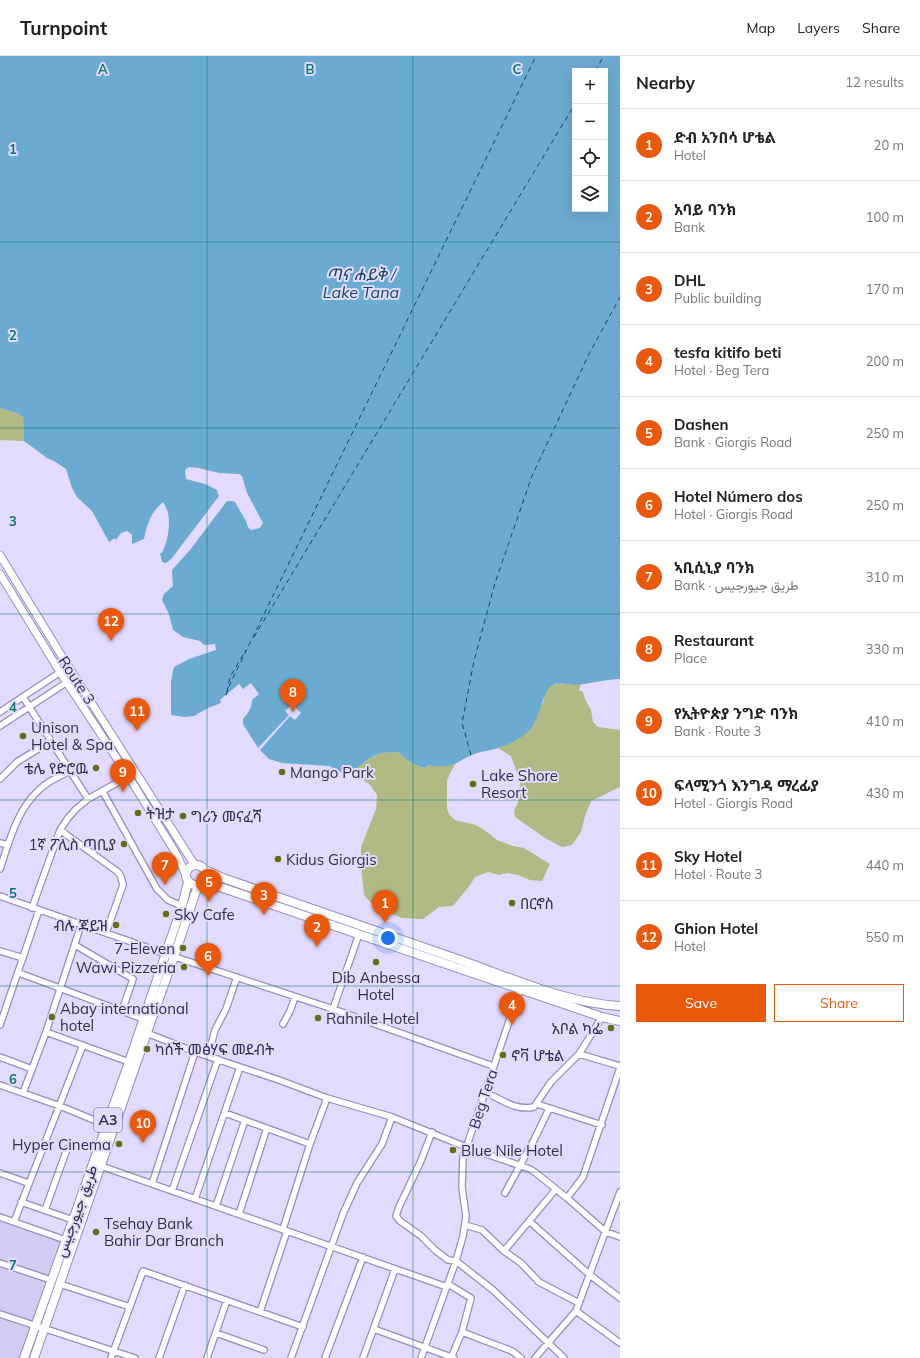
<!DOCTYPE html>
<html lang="en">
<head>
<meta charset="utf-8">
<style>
  body { margin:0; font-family:Mulish,Vazirmatn,"Noto Sans Ethiopic",sans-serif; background:#f6f6f6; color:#222 }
  .controls { position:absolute; right:12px; top:12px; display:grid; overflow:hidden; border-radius:0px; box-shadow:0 4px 16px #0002 }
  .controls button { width:36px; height:36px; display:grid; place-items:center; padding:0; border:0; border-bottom:1px solid #e0e0e0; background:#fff; color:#222; font:20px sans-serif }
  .you { position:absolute; left:388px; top:882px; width:14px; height:14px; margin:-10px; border:3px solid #fff; border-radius:50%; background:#1a73e8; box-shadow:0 0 0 6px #1a73e833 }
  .badge { display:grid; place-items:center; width:26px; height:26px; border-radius:50%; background:#ea580c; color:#fff; font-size:13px; font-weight:700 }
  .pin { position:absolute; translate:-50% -33px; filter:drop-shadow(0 1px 2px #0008) }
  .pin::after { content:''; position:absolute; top:21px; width:14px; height:12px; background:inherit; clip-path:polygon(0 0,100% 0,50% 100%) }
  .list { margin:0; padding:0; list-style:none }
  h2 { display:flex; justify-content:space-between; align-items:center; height:52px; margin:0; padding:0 16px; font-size:17px }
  h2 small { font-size:13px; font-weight:400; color:#767676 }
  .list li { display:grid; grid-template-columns:26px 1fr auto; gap:12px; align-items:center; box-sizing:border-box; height:72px; padding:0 16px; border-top:1px solid #e0e0e0 }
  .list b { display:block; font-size:15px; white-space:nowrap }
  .list p { margin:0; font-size:13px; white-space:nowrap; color:#767676 }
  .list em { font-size:13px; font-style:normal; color:#767676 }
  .actions { display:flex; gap:8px; padding:12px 16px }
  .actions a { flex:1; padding:9px 0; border:1px solid #ea580c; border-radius:0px; text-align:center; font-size:14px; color:#ea580c }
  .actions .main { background:#ea580c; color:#fff }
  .icon { flex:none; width:22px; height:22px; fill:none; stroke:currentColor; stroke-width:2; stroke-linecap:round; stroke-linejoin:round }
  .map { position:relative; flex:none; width:620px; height:1302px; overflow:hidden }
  header { display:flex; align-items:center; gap:24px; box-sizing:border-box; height:56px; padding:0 20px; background:#fff; border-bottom:1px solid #e0e0e0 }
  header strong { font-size:19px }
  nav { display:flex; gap:22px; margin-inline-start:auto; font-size:14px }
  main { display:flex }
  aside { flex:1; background:#fff }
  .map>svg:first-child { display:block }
  .built { fill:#d4cbf2 }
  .green { fill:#b1ba85 }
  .water { fill:#6cabd1; fill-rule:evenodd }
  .pier { fill:#e3dbfd }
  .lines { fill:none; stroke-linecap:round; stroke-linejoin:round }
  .ferry { stroke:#12455f; stroke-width:1; stroke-dasharray:5 4; stroke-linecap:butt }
  .minor-casing { stroke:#988abf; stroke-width:8 }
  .major-casing { stroke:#988abf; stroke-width:9 }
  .highway-casing { stroke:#988abf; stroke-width:10 }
  .minor { stroke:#fff; stroke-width:5.5 }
  .major { stroke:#fff; stroke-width:7 }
  .highway { stroke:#fff; stroke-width:8 }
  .grid { fill:none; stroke:#0f766e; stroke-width:1; stroke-opacity:0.55 }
  .poi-dot { fill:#646e16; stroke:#e3dbfd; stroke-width:1.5 }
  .labels { text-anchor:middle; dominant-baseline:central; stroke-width:4; stroke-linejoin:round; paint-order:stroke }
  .shield { fill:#e3dbfd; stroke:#68627c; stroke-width:1 }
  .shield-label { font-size:14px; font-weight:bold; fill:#342e44 }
  .street-label { font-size:15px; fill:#342e44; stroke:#e3dbfd }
  .poi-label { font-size:15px; fill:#342e44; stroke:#e3dbfd; text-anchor:start }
  .water-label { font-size:16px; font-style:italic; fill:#12455f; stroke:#e3dbfd }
  .grid-label { font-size:13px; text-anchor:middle; font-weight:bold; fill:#0f766e; stroke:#e3dbfd; stroke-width:4; stroke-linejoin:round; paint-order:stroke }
</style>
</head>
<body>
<header>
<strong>Turnpoint</strong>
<nav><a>Map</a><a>Layers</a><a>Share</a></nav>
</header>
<main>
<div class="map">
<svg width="620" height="1302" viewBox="0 0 620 1302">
  <rect width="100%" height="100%" fill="#e3dbfd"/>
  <path class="built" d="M0 1165 61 1186 21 1302H0Z"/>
  <path class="green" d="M0 352 17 357 23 361 24 385 0 384Z
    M559 627 571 629 581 628 579 634 583 636 585 643 591 654 593 666 598 671 620 674V731L591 745 585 760 581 776 572 789 562 791 545 782 515 761 514 754C527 734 518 721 511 700L498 692 517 683 543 647 546 634 552 629Z
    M399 696C406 705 414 709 425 712L429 709 447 710 455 708 447 724V752L449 758 455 764 476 769 486 775 497 784 513 790 524 792 550 808 542 825 530 824 518 819 507 817 499 819 488 816 475 821 470 829 453 850 439 851 423 863 402 862 375 851 364 839 361 809V791L376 753 377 739 371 730 353 715 371 701 381 697Z"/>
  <path class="water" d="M0 0H620V623C604 623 588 629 572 629 564 628 558 625 551 630 543 636 540 661 532 671 525 681 510 688 498 692 490 695 480 695 472 699 463 702 457 709 447 710 441 711 434 710 429 709L425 712C414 709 406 705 399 696L381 697 371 701 353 715 341 716 329 710 282 707 269 703 258 692 243 668V663C248 657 252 652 252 644L259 638 251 627 243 633 239 628 220 644 221 647 208 652 194 660 184 661 171 659V625L174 611 189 603 216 594 215 588 204 589 200 585 183 581 173 574 169 558 162 544 164 538 173 530 172 514 190 494 227 445H232L235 446 246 465 248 471 251 474 260 472 263 467 247 437 242 420 239 418 219 417 199 412 189 411 185 414 186 423 205 428 217 434 219 440 172 502 166 507 162 506 160 497H162C169 482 173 460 163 446 151 456 147 468 144 483L132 488V479L127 475 121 477 116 484 115 482 109 486 92 455 77 441 72 432 66 413 54 405 47 402 24 385 23 361 17 357 0 352ZM575 15H605V153H575Z"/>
  <path class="pier" d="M292 648 301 657 295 664 290 660 260 694 258 692 289 659 285 655Z"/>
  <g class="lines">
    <path class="ferry" d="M595 15 604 0
      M254 581 575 48
      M227 636 230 621 246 594
      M226 639 230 628 536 0
      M471 699 462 667 474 605 495 527 532 420 589 298 620 241"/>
    <defs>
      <path id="minor" d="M23 641 88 743
        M0 656 68 611
        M0 670 75 621
        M0 723 17 706 51 685
        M103 736 157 833 168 844 182 850
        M60 774 118 816 121 821 123 829 106 877
        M0 787 8 789
        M0 813C9 786 17 753 40 733 48 725 60 720 70 715
        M0 840 166 898 333 953 493 1010
        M32 852 60 774 68 762 76 753 88 743 131 719
        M75 889 133 923 122 955
        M0 895 23 902
        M19 917 146 964
        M333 953 359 878
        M283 968 290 955 295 941
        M0 969 39 854
        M46 976 129 1006
        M144 976 195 996 279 1024 327 1042 392 1061 466 1091 530 1113 536 1117 567 1142 606 1176 620 1181
        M579 998 620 1010
        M208 1000 215 974 226 953 237 921
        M0 1001 32 1013
        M0 1029 60 1050 106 1069
        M485 1036C502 1044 516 1055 534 1051L551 1026 579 998 602 961
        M23 1037 46 976 81 869
        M537 1048 602 1069
        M225 1057 310 1088
        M432 1076 420 1107 399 1151 396 1160 400 1165 421 1180 435 1194 448 1204 456 1205 493 1234 564 1302
        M98 1109 447 1231
        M0 1117 28 1127
        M152 1128 195 996
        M172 1135 218 1003
        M505 1137 535 1082 549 1053
        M567 1142 583 1121 586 1112 620 1012
        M195 1143 240 1011
        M21 1146 73 1164
        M216 1150 245 1064
        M45 1154 67 1093
        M239 1158 267 1072
        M0 1161 74 1187
        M529 1165 590 1219 620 1242
        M14 1166 83 989
        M465 1169 482 1174 504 1195 521 1207 539 1226 579 1247
        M283 1173 310 1088 327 1042
        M504 1195 556 1133
        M0 1207 51 1224
        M60 1228 130 1251
        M448 1228 471 1242 462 1276 451 1302
        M576 1255 620 1287
        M260 1256 287 1175
        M0 1258 135 1302
        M374 1273 454 1302
        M462 1276 512 1295 521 1302
        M216 1277 264 1294
        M111 1302 143 1215 303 1271
        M159 1302 185 1229
        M207 1302 227 1244
        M291 1302 343 1158 357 1127 382 1088 392 1061
        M325 1302 363 1201
        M363 1302 395 1213
        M421 1302 456 1205 463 1180 466 1160 462 1131 463 1101 521 930
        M535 1302 576 1255 620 1136"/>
      <path id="major" d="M0 499 63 602 194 808
        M0 518 60 616 129 721 177 799 185 817"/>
      <path id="highway" d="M186 819a10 10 0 1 1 20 0a10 10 0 1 1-20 0Z
        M205 814 223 822C303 850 383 877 463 905 514 923 566 947 620 950
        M202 827 220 831 602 961 620 965
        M24 1302 129 1006 182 850 188 826
        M34 1302 151 965 174 901 195 838 199 828"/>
    </defs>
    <use href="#minor" class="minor-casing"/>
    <use href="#major" class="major-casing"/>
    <use href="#highway" class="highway-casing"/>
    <use href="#minor" class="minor"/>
    <use href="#major" class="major"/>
    <use href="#highway" class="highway"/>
  </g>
  <path class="grid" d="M207 0V1302M413 0V1302M0 186H620M0 372H620M0 558H620M0 744H620M0 930H620M0 1116H620"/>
  <g class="poi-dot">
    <circle cx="23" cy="680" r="4"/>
    <circle cx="96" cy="712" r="4"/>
    <circle cx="282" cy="716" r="4"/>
    <circle cx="473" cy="728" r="4"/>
    <circle cx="138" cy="757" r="4"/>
    <circle cx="183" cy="760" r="4"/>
    <circle cx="124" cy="788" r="4"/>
    <circle cx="278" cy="803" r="4"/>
    <circle cx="512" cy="847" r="4"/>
    <circle cx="166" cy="858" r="4"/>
    <circle cx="116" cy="869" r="4"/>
    <circle cx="183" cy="892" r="4"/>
    <circle cx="376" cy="906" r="4"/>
    <circle cx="184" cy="911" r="4"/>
    <circle cx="52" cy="961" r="4"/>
    <circle cx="318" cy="962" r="4"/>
    <circle cx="611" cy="972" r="4"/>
    <circle cx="147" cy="993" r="4"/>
    <circle cx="503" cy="999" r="4"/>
    <circle cx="119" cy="1088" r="4"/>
    <circle cx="453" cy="1094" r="4"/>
    <circle cx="96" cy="1176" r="4"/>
  </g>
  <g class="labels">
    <rect class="shield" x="94" y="1052" width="28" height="24" rx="3"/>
    <g class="shield-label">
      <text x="108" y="1064">A3</text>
    </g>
    <g class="street-label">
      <text transform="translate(77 624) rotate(57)">Route 3</text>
      <text transform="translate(483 1043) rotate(-72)">Beg Tera</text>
      <text transform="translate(76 1155) rotate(-70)">طريق جيورجيس</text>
    </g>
    <g class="poi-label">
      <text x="31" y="671">Unison<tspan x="31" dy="17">Hotel &amp; Spa</tspan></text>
      <text x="88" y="712" text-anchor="end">ቴሌ የድሮዉ</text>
      <text x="290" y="716">Mango Park</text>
      <text x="481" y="719">Lake Shore<tspan x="481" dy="17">Resort</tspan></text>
      <text x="146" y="757">ትዝታ</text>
      <text x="191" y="760">ግሪን መናፈሻ</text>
      <text x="116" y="788" text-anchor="end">1ኛ ፖሊስ ጣቢያ</text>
      <text x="286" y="803">Kidus Giorgis</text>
      <text x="520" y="847">በርኖስ</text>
      <text x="174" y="858">Sky Cafe</text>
      <text x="108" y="869" text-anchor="end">ብሉ ጃይዝ</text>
      <text x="175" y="892" text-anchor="end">7-Eleven</text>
      <text x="176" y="911" text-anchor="end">Wawi Pizzeria</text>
      <text x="376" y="921" text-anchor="middle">Dib Anbessa<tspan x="376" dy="17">Hotel</tspan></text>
      <text x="60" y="952">Abay international<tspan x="60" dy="17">hotel</tspan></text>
      <text x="326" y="962">Rahnile Hotel</text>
      <text x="603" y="972" text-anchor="end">አቦል ካፌ</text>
      <text x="155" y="993">ካሰች መፅሃፍ መደብት</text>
      <text x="511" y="999">ኖቫ ሆቴል</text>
      <text x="111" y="1088" text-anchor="end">Hyper Cinema</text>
      <text x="461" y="1094">Blue Nile Hotel</text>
      <text x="104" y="1167">Tsehay Bank<tspan x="104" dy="17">Bahir Dar Branch</tspan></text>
    </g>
    <g class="water-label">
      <text x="361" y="218">ጣና ሐይቅ /<tspan x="361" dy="18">Lake Tana</tspan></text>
    </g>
  </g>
  <g class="grid-label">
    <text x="103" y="18">A</text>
    <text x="310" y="18">B</text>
    <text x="517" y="18">C</text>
    <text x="13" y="98">1</text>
    <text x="13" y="284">2</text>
    <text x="13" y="470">3</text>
    <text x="13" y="656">4</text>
    <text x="13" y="842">5</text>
    <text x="13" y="1028">6</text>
    <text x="13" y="1214">7</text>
  </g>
</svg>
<div class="controls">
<button>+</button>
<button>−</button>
<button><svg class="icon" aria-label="locate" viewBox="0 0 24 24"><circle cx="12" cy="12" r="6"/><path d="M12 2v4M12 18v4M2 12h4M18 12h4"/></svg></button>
<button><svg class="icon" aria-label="layers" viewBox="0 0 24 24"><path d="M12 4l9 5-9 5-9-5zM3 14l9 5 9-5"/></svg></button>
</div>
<div class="you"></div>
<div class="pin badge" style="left:385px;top:867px">1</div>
<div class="pin badge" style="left:317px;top:891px">2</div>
<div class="pin badge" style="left:264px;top:859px">3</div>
<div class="pin badge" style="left:512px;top:969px">4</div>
<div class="pin badge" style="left:209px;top:846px">5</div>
<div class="pin badge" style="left:208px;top:920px">6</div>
<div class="pin badge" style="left:165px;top:829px">7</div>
<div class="pin badge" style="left:293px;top:656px">8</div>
<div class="pin badge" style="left:123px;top:736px">9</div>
<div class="pin badge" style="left:143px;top:1087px">10</div>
<div class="pin badge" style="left:137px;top:675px">11</div>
<div class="pin badge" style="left:111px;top:585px">12</div>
</div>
<aside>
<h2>Nearby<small>12 results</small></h2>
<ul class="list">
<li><span class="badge">1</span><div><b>ድብ አንበሳ ሆቴል</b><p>Hotel</p></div><em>20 m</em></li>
<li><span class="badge">2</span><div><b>አባይ ባንክ</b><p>Bank</p></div><em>100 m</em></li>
<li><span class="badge">3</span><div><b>DHL</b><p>Public building</p></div><em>170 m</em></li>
<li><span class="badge">4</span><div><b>tesfa kitifo beti</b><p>Hotel · Beg Tera</p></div><em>200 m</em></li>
<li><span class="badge">5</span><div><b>Dashen</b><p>Bank · Giorgis Road</p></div><em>250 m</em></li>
<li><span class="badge">6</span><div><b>Hotel Número dos</b><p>Hotel · Giorgis Road</p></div><em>250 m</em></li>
<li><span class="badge">7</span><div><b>ኣቢሲኒያ ባንክ</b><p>Bank · طريق جيورجيس</p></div><em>310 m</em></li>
<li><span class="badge">8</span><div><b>Restaurant</b><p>Place</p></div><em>330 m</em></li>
<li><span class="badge">9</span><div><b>የኢትዮጵያ ንግድ ባንክ</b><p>Bank · Route 3</p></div><em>410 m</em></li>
<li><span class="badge">10</span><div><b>ፍላሚንጎ እንግዳ ማረፊያ</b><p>Hotel · Giorgis Road</p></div><em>430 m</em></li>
<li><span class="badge">11</span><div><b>Sky Hotel</b><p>Hotel · Route 3</p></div><em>440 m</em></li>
<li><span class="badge">12</span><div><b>Ghion Hotel</b><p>Hotel</p></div><em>550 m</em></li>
</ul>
<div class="actions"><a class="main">Save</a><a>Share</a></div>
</aside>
</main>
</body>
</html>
